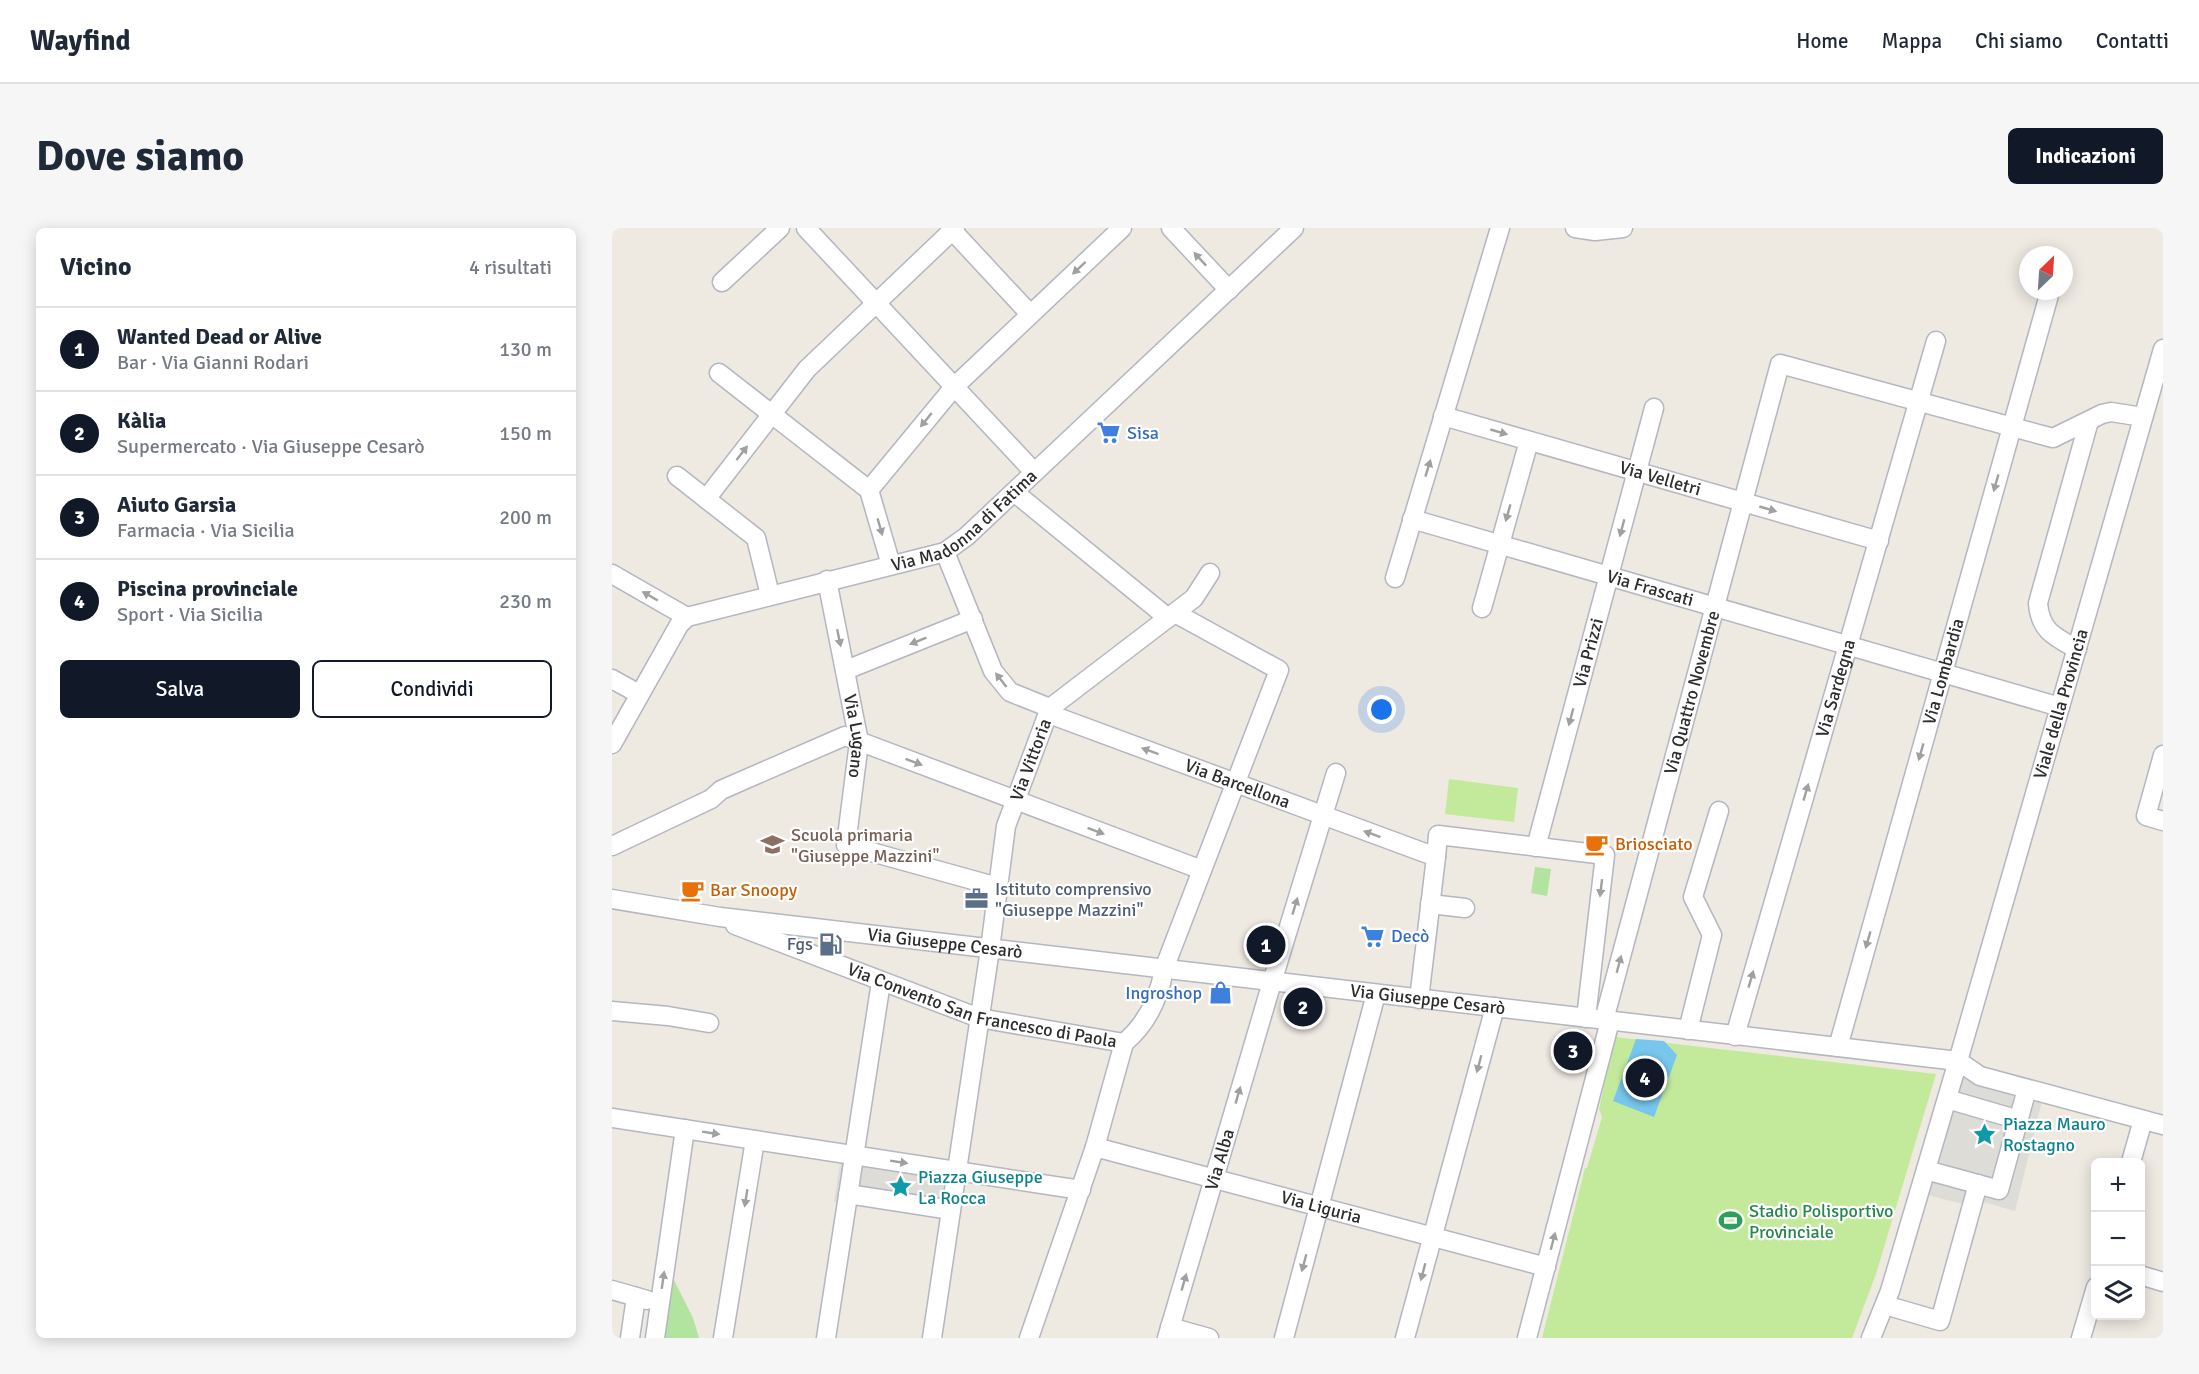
<!DOCTYPE html>
<html lang="it">
<head>
<meta charset="utf-8">
<style>
  body { margin:0; font-family:Signika,sans-serif; background:#f6f6f7; color:#1f2937 }
  .controls { position:absolute; right:18px; bottom:18px; display:grid; overflow:hidden; border-radius:9px; box-shadow:0 3px 15px #0003 }
  .controls button { width:54px; height:54px; display:grid; place-items:center; padding:0; border:0; border-bottom:2px solid #e0e1e3; background:#fff; color:#1f2937; font:30px sans-serif }
  .compass { position:absolute; left:1407px; top:18px; width:54px; height:54px; border-radius:50%; background:#fff; box-shadow:0 3px 15px #0003; rotate:25deg }
  .you { position:absolute; left:770px; top:482px; width:21px; height:21px; margin:-15px; border:4px solid #fff; border-radius:50%; background:#1a73e8; box-shadow:0 0 0 9px #1a73e833 }
  .badge { display:grid; place-items:center; width:39px; height:39px; border-radius:50%; background:#111827; color:#fff; font-size:20px; font-weight:700 }
  .pin { position:absolute; translate:-50% -50%; border:3px solid #fff; box-shadow:0 2px 6px #0006 }
  .list { margin:0; padding:0; list-style:none }
  h2 { display:flex; justify-content:space-between; align-items:center; height:78px; margin:0; padding:0 24px; font-size:26px }
  h2 small { font-size:20px; font-weight:400; color:#747a83 }
  .list li { display:grid; grid-template-columns:39px 1fr auto; gap:18px; align-items:center; box-sizing:border-box; height:84px; padding:0 24px; border-top:2px solid #e0e1e3 }
  .list b { display:block; font-size:22px; white-space:nowrap }
  .list p { margin:0; font-size:20px; white-space:nowrap; color:#747a83 }
  .list em { font-size:20px; font-style:normal; color:#747a83 }
  .actions { display:flex; gap:12px; padding:18px 24px }
  .actions a { flex:1; padding:14px 0; border:2px solid #111827; border-radius:9px; text-align:center; font-size:21px; color:#111827 }
  .actions .main { background:#111827; color:#fff }
  .icon { flex:none; width:33px; height:33px; fill:none; stroke:currentColor; stroke-width:2; stroke-linecap:round; stroke-linejoin:round }
  .map { position:relative; flex:none; width:1551px; height:1110px; overflow:hidden; border-radius:9px }
  header { display:flex; align-items:center; gap:36px; box-sizing:border-box; height:84px; padding:0 30px; background:#fff; border-bottom:2px solid #e0e1e3 }
  header strong { font-size:28px }
  nav { display:flex; gap:33px; margin-inline-start:auto; font-size:21px }
  .intro { display:flex; align-items:center; justify-content:space-between; box-sizing:border-box; height:144px; padding:0 36px }
  h1 { margin:0; font-size:42px }
  .button { padding:15px 27px; border-radius:9px; background:#111827; color:#fff; font-size:21px; font-weight:700 }
  main { display:flex; gap:36px; padding:0 36px }
  aside { flex:1; background:#fff; border-radius:9px; box-shadow:0 3px 15px #0003 }
  .map>svg:first-child { display:block }
  .green { fill:#b2e39f }
  .pitch { fill:#c3ea9b }
  .plaza { fill:#dedcd7 }
  .water { fill:#77c6ed }
  .lines { fill:none; stroke-linecap:round; stroke-linejoin:round }
  .minor-casing { stroke:#b4b6c0; stroke-width:21 }
  .minor { stroke:#fff; stroke-width:18 }
  .oneway { fill:#a0a0a0 }
  .labels { text-anchor:middle; dominant-baseline:central; stroke-width:4.5; stroke-linejoin:round; paint-order:stroke }
  .shop-label { font-size:18px; fill:#366cbe; stroke:#fff; text-anchor:start }
  .street-label { font-size:18px; fill:#2d2d2d; stroke:#fff }
  .education-label { font-size:18px; fill:#785e54; stroke:#fff; text-anchor:start }
  .food-label { font-size:18px; fill:#c56008; stroke:#fff; text-anchor:start }
  .service-label { font-size:18px; fill:#4e5e75; stroke:#fff; text-anchor:start }
  .culture-label { font-size:18px; fill:#0d838f; stroke:#fff; text-anchor:start }
  .leisure-label { font-size:18px; fill:#27864d; stroke:#fff; text-anchor:start }
</style>
</head>
<body>
<header>
<strong>Wayfind</strong>
<nav><a>Home</a><a>Mappa</a><a>Chi siamo</a><a>Contatti</a></nav>
</header>
<div class="intro"><h1>Dove siamo</h1><a class="button">Indicazioni</a></div>
<main>
<aside>
<h2>Vicino<small>4 risultati</small></h2>
<ul class="list">
<li><span class="badge">1</span><div><b>Wanted Dead or Alive</b><p>Bar · Via Gianni Rodari</p></div><em>130 m</em></li>
<li><span class="badge">2</span><div><b>Kàlia</b><p>Supermercato · Via Giuseppe Cesarò</p></div><em>150 m</em></li>
<li><span class="badge">3</span><div><b>Aiuto Garsia</b><p>Farmacia · Via Sicilia</p></div><em>200 m</em></li>
<li><span class="badge">4</span><div><b>Piscina provinciale</b><p>Sport · Via Sicilia</p></div><em>230 m</em></li>
</ul>
<div class="actions"><a class="main">Salva</a><a>Condividi</a></div>
</aside>
<div class="map">
<svg width="1551" height="1110" viewBox="0 0 1551 1110">
  <rect width="100%" height="100%" fill="#eee9e1"/>
  <path class="green" d="M923 639 939 641 935 668 919 665Z
    M60 1048 81 1090 87 1110H51Z"/>
  <path class="pitch" d="M837 551 906 560 902 594 833 586Z
    M1003 809 1324 846 1264 1046 1240 1110H930L973 940H975L990 889 987 881Z"/>
  <path class="plaza" d="M1346 833 1432 865 1403 983 1371 974 1351 976 1307 965Z
    M231 916 355 935 346 993 222 974Z"/>
  <path class="water" d="M1024 811 1052 813 1065 827 1042 889 1001 873Z"/>
  <g class="lines">
    <defs>
      <g id="minor">
        <path d="M194 0 422 244"/>
        <path d="M338 0 418 86"/>
        <path d="M559 0 617 62"/>
        <path d="M963 0 983 3 1011 0"/>
        <path d="M110 54 168 0"/>
        <path d="M107 145 257 262 279 337"/>
        <path id="s1" d="M831 188 1267 313"/>
        <path d="M65 248 144 310 158 367"/>
        <path d="M257 262 342 159 510 0"/>
        <path d="M402 264 556 390"/>
        <path d="M94 271 195 141 343 0"/>
        <path id="s2" d="M800 291 1448 479"/>
        <path d="M333 324 381 443 398 464 438 480"/>
        <path d="M0 346 75 389"/>
        <path d="M783 350 888 0"/>
        <path id="s3" d="M215 352 247 514 234 617 386 659"/>
        <path d="M870 380 917 213"/>
        <path d="M1465 421C1443 409 1428 403 1426 375L1477 193"/>
        <path d="M234 442 361 391"/>
        <path d="M0 451 27 466"/>
        <path id="s4" d="M437 486 824 629 807 771"/>
        <path id="s5" d="M0 516 67 397 75 389 333 324 355 308 682 0"/>
        <path d="M1551 527 1534 588 1551 593"/>
        <path d="M0 618 99 571 109 562 233 508 590 642"/>
        <path id="s6" d="M924 619 1042 180"/>
        <path d="M824 629 826 607 993 627 974 790"/>
        <path id="s7" d="M0 671 108 689 1346 833 1368 848 1551 897"/>
        <path d="M818 676 853 680"/>
        <path id="s8" d="M123 697 367 790 512 815"/>
        <path d="M0 783 56 788 97 795"/>
        <path id="s9" d="M992 792 1168 136 1441 210 1490 186 1499 184 1531 189"/>
        <path d="M1076 802 1100 707 1081 669 1107 583"/>
        <path id="s10" d="M1123 808 1324 113"/>
        <path d="M512 815C536 795 547 770 552 741L667 442 563 385"/>
        <path id="s11" d="M1226 819 1437 67"/>
        <path d="M1335 871 1407 892"/>
        <path d="M0 890 469 962"/>
        <path id="s12" d="M483 919 934 1039"/>
        <path d="M1519 934 1531 892"/>
        <path d="M1314 942 1387 962 1415 861"/>
        <path d="M236 966 339 982"/>
        <path d="M1528 1047 1551 1054"/>
        <path d="M0 1062 35 1072"/>
        <path d="M1273 1077 1328 1093 1366 956"/>
        <path d="M558 1099 597 1110"/>
        <path d="M18 1110 24 1069"/>
        <path d="M43 1110 73 901"/>
        <path d="M111 1110 143 912"/>
        <path d="M214 1110 269 754"/>
        <path id="s13" d="M320 1110 378 721 394 598 438 480 582 370 598 345"/>
        <path d="M417 1110 483 919 512 815"/>
        <path id="s14" d="M555 1110 660 754 724 545"/>
        <path d="M672 1110 764 766"/>
        <path d="M793 1110 883 779"/>
        <path d="M915 1110 998 793"/>
        <path id="s15" d="M1259 1110 1278 1063 1346 833 1551 121"/>
        <path d="M1469 1110 1484 1059"/>
      </g>
    </defs>
    <use href="#minor" class="minor-casing"/>
    <use href="#minor" class="minor"/>
  </g>
  <defs><path id="oneway-solid" d="M-6-.8H1V-3.2L6.5 0L1 3.2V.8H-6Z" transform="scale(1.5)"/></defs>
  <g class="oneway">
    <use href="#oneway-solid" transform="translate(588 31) rotate(-133)"/>
    <use href="#oneway-solid" transform="translate(467 40) rotate(137)"/>
    <use href="#oneway-solid" transform="translate(314 192) rotate(129)"/>
    <use href="#oneway-solid" transform="translate(887 204) rotate(16)"/>
    <use href="#oneway-solid" transform="translate(130 225) rotate(-52)"/>
    <use href="#oneway-solid" transform="translate(816 240) rotate(-73)"/>
    <use href="#oneway-solid" transform="translate(1384 255) rotate(106)"/>
    <use href="#oneway-solid" transform="translate(1156 281) rotate(16)"/>
    <use href="#oneway-solid" transform="translate(896 285) rotate(106)"/>
    <use href="#oneway-solid" transform="translate(268 299) rotate(74)"/>
    <use href="#oneway-solid" transform="translate(1010 300) rotate(105)"/>
    <use href="#oneway-solid" transform="translate(38 368) rotate(-150)"/>
    <use href="#oneway-solid" transform="translate(227 410) rotate(78)"/>
    <use href="#oneway-solid" transform="translate(306 413) rotate(158)"/>
    <use href="#oneway-solid" transform="translate(389 452) rotate(-128)"/>
    <use href="#oneway-solid" transform="translate(959 489) rotate(105)"/>
    <use href="#oneway-solid" transform="translate(538 523) rotate(-160)"/>
    <use href="#oneway-solid" transform="translate(1309 524) rotate(106)"/>
    <use href="#oneway-solid" transform="translate(302 534) rotate(21)"/>
    <use href="#oneway-solid" transform="translate(1194 564) rotate(-74)"/>
    <use href="#oneway-solid" transform="translate(484 603) rotate(21)"/>
    <use href="#oneway-solid" transform="translate(760 606) rotate(-160)"/>
    <use href="#oneway-solid" transform="translate(989 660) rotate(97)"/>
    <use href="#oneway-solid" transform="translate(683 678) rotate(-73)"/>
    <use href="#oneway-solid" transform="translate(1256 712) rotate(106)"/>
    <use href="#oneway-solid" transform="translate(1007 736) rotate(-75)"/>
    <use href="#oneway-solid" transform="translate(1139 751) rotate(-74)"/>
    <use href="#oneway-solid" transform="translate(867 836) rotate(105)"/>
    <use href="#oneway-solid" transform="translate(626 867) rotate(-74)"/>
    <use href="#oneway-solid" transform="translate(99 905) rotate(9)"/>
    <use href="#oneway-solid" transform="translate(287 934) rotate(9)"/>
    <use href="#oneway-solid" transform="translate(134 970) rotate(99)"/>
    <use href="#oneway-solid" transform="translate(941 1013) rotate(-76)"/>
    <use href="#oneway-solid" transform="translate(692 1035) rotate(105)"/>
    <use href="#oneway-solid" transform="translate(811 1044) rotate(105)"/>
    <use href="#oneway-solid" transform="translate(51 1052) rotate(-82)"/>
    <use href="#oneway-solid" transform="translate(572 1054) rotate(-74)"/>
  </g>
  <defs>
    <symbol id="supermarket-bare" viewBox="-9 -9 18 18"><path d="M-6-5.5h2.5l.6 2H6L4.5 2H-2.5L-4.4-4H-6ZM-1.5 3.2a1.3 1.3 0 1 0 .1 0ZM3 3.2a1.3 1.3 0 1 0 .1 0Z" fill="#3f7fe0" stroke="#fff" stroke-width="2.5" paint-order="stroke"/></symbol>
    <symbol id="cafe-bare" viewBox="-9 -9 18 18"><path d="M-5.5-4.5H6V0H3Q3 3.5 0 3.5H-2.5Q-5.5 3.5-5.5 0ZM3-3.2v2h1.7v-2ZM-6 4.5H4V6H-6Z" fill="#e8710a" stroke="#fff" stroke-width="2.5" paint-order="stroke"/></symbol>
    <symbol id="school-bare" viewBox="-9 -9 18 18"><path d="M0-5L7-2L0 1L-7-2ZM-4 1L0 2.5L4 1V4Q0 6-4 4Z" fill="#8d6e63" stroke="#fff" stroke-width="2.5" paint-order="stroke"/></symbol>
    <symbol id="office-bare" viewBox="-9 -9 18 18"><path d="M-6-3h4V-5.5h4V-3h4V5H-6ZM-1-4.5V-3h2v-1.5ZM-6 0V1H6V0Z" fill="#5c6f8a" stroke="#fff" stroke-width="2.5" paint-order="stroke"/></symbol>
    <symbol id="fuel-bare" viewBox="-9 -9 18 18"><path d="M-5.5-6h7V0h2V4h1.3V-2.5L3-4.5l.8-.8L6-3V5H2.5V1h-1V6h-7ZM-4.2-4.7v3.2H.2V-4.7Z" fill="#5c6f8a" stroke="#fff" stroke-width="2.5" paint-order="stroke"/></symbol>
    <symbol id="shop-bare" viewBox="-9 -9 18 18"><path d="M-5-2.5h2.3a2.7 3.5 0 0 1 5.4 0H5L5.5 6h-11ZM-1.5-2.5h3a1.5 2.3 0 0 0-3 0Z" fill="#3f7fe0" stroke="#fff" stroke-width="2.5" paint-order="stroke"/></symbol>
    <symbol id="sight-bare" viewBox="-9 -9 18 18"><path d="M0-6L1.8-2.2L6-1.7L2.9 1.2L3.7 5.4L0 3.3L-3.7 5.4L-2.9 1.2L-6-1.7L-1.8-2.2Z" fill="#0f9aa8" stroke="#fff" stroke-width="2.5" paint-order="stroke"/></symbol>
    <symbol id="stadium-bare" viewBox="-9 -9 18 18"><path d="M0-5a6.5 5 0 1 0 0 10a6.5 5 0 1 0 0-10ZM-3.5-1.8h7v3.6h-7Z" fill="#2e9e5b" stroke="#fff" stroke-width="2.5" paint-order="stroke"/></symbol>
  </defs>
  <g fill-rule="evenodd">
    <use href="#supermarket-bare" x="480" y="188" width="33" height="33"/>
    <use href="#cafe-bare" x="968" y="600" width="33" height="33"/>
    <use href="#school-bare" x="144" y="600" width="33" height="33"/>
    <use href="#cafe-bare" x="64" y="646" width="33" height="33"/>
    <use href="#office-bare" x="348" y="654" width="33" height="33"/>
    <use href="#supermarket-bare" x="744" y="692" width="33" height="33"/>
    <use href="#fuel-bare" x="202" y="700" width="33" height="33"/>
    <use href="#shop-bare" x="592" y="748" width="33" height="33"/>
    <use href="#sight-bare" x="1356" y="890" width="33" height="33"/>
    <use href="#sight-bare" x="272" y="942" width="33" height="33"/>
    <use href="#stadium-bare" x="1102" y="976" width="33" height="33"/>
  </g>
  <g class="labels">
    <g class="shop-label">
      <text x="515" y="205">Sisa</text>
      <text x="779" y="708">Decò</text>
      <text x="590" y="765" text-anchor="end">Ingroshop</text>
    </g>
    <g class="street-label">
      <text stroke="none"><textPath href="#s1" startOffset="226">Via Velletri</textPath></text>
      <text stroke="none"><textPath href="#s5" startOffset="446">Via Madonna di Fatima</textPath></text>
      <text stroke="none"><textPath href="#s2" startOffset="248">Via Frascati</textPath></text>
      <text stroke="none"><textPath href="#s6" startOffset="201">Via Prizzi</textPath></text>
      <text stroke="none"><textPath href="#s11" startOffset="390">Via Lombardia</textPath></text>
      <text stroke="none"><textPath href="#s10" startOffset="362">Via Sardegna</textPath></text>
      <text stroke="none"><textPath href="#s9" startOffset="339">Via Quattro Novembre</textPath></text>
      <text stroke="none"><textPath href="#s15" startOffset="662">Viale della Provincia</textPath></text>
      <text stroke="none"><textPath href="#s3" startOffset="159">Via Lugano</textPath></text>
      <text stroke="none"><textPath href="#s13" startOffset="588">Via Vittoria</textPath></text>
      <text stroke="none"><textPath href="#s4" startOffset="201">Via Barcellona</textPath></text>
      <text stroke="none"><textPath href="#s7" startOffset="336">Via Giuseppe Cesarò</textPath></text>
      <text stroke="none"><textPath href="#s7" startOffset="822">Via Giuseppe Cesarò</textPath></text>
      <text stroke="none"><textPath href="#s8" startOffset="261">Via Convento San Francesco di Paola</textPath></text>
      <text stroke="none"><textPath href="#s14" startOffset="186">Via Alba</textPath></text>
      <text stroke="none"><textPath href="#s12" startOffset="234">Via Liguria</textPath></text>
    </g>
    <g class="education-label">
      <text x="179" y="607">Scuola primaria<tspan x="179" dy="21">"Giuseppe Mazzini"</tspan></text>
    </g>
    <g class="food-label">
      <text x="1003" y="616">Briosciato</text>
      <text x="98" y="662">Bar Snoopy</text>
    </g>
    <g class="service-label">
      <text x="383" y="661">Istituto comprensivo<tspan x="383" dy="21">"Giuseppe Mazzini"</tspan></text>
      <text x="201" y="716" text-anchor="end">Fgs</text>
    </g>
    <g class="culture-label">
      <text x="1391" y="896">Piazza Mauro<tspan x="1391" dy="21">Rostagno</tspan></text>
      <text x="306" y="949">Piazza Giuseppe<tspan x="306" dy="21">La Rocca</tspan></text>
    </g>
    <g class="leisure-label">
      <text x="1137" y="983">Stadio Polisportivo<tspan x="1137" dy="21">Provinciale</tspan></text>
    </g>
  </g>
</svg>
<div class="controls">
<button>+</button>
<button>−</button>
<button><svg class="icon" aria-label="layers" viewBox="0 0 24 24"><path d="M12 4l9 5-9 5-9-5zM3 14l9 5 9-5"/></svg></button>
</div>
<svg class="compass" viewBox="-18 -18 36 36"><path d="M0-13l5 13h-10z" fill="#e53935"/><path d="M0 13l5-13h-10z" fill="#747a83"/></svg>
<div class="you"></div>
<div class="pin badge" style="left:654px;top:717px">1</div>
<div class="pin badge" style="left:691px;top:779px">2</div>
<div class="pin badge" style="left:961px;top:823px">3</div>
<div class="pin badge" style="left:1033px;top:850px">4</div>
</div>
</main>
</body>
</html>
